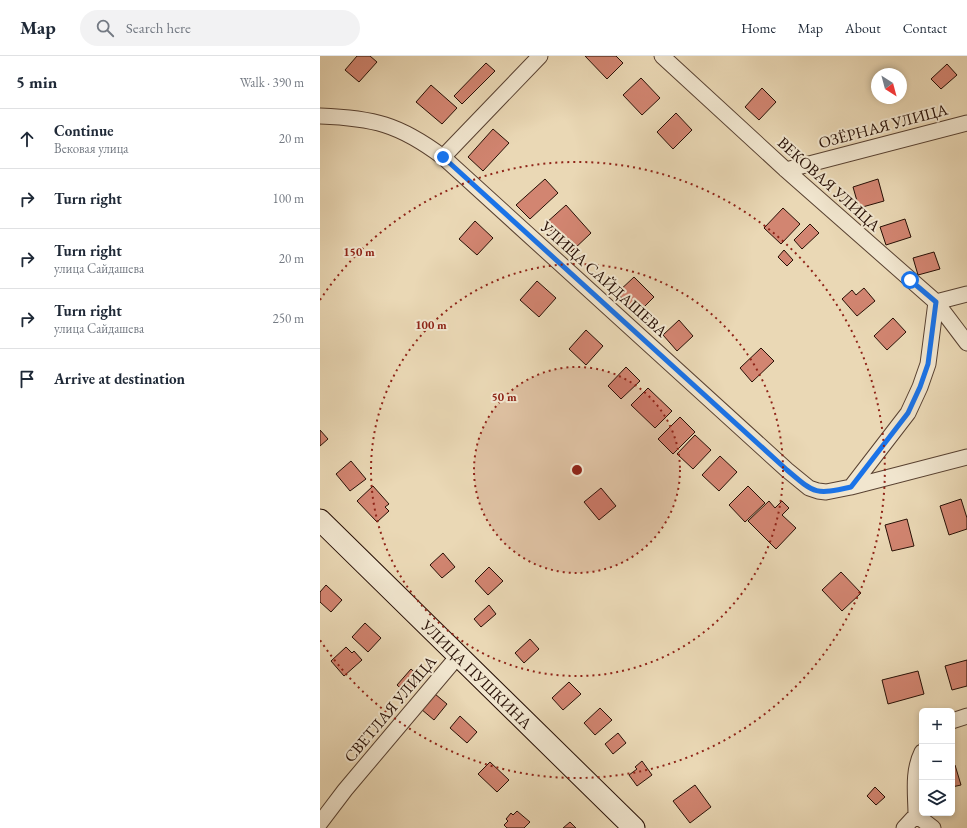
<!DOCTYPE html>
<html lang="en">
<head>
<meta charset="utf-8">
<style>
  body { margin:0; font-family:"EB Garamond",serif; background:#f2f2f3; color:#1f2937 }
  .controls { position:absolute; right:12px; bottom:12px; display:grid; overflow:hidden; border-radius:6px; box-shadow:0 2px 6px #0003 }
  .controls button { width:36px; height:36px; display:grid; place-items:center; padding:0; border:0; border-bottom:1px solid #e0e1e3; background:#fff; color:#1f2937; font:20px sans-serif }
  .compass { position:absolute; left:551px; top:12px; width:36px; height:36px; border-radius:50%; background:#fff; box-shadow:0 2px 6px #0003; rotate:144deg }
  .stop { position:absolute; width:12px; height:12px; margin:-9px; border:3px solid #1a73e8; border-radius:50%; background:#fff }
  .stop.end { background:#1a73e8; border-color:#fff; box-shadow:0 1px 4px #0008 }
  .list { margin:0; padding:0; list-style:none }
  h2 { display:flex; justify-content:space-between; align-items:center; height:52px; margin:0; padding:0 16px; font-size:17px }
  h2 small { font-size:13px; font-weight:400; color:#747a83 }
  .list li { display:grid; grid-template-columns:26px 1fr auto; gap:12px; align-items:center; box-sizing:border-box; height:60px; padding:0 16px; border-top:1px solid #e0e1e3 }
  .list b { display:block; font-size:15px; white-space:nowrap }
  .list p { margin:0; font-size:13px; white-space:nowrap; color:#747a83 }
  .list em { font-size:13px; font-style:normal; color:#747a83 }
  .icon { flex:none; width:22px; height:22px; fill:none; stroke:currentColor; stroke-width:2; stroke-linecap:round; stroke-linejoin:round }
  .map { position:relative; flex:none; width:647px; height:772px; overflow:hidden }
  header { display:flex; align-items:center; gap:24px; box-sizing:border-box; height:56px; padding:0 20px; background:#fff; border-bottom:1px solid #e0e1e3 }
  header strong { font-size:19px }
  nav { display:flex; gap:22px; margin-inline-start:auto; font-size:14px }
  .search { width:280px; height:36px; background:#f2f2f3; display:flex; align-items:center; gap:10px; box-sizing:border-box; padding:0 14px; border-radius:22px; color:#747a83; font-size:15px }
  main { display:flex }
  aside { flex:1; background:#fff }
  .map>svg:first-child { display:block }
  .building { fill:#d28571; stroke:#270f05 }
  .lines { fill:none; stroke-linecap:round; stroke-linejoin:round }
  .minor-casing { stroke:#584131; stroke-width:17 }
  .secondary-casing { stroke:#270f05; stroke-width:23 }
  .minor { stroke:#f1e6cf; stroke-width:15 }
  .secondary { stroke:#f1e6cf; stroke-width:21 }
  .route { stroke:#1a73e8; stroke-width:5 }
  .ring { fill:none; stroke:#8f2418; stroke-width:2; stroke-dasharray:2 4 }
  .labels { text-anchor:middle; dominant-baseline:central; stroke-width:4; stroke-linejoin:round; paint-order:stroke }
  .street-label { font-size:16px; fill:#270f05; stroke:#f1e6cf }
  .centre { fill:#8f2418; stroke:#f1e6cf; stroke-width:2 }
  .ring-label { font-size:12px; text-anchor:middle; font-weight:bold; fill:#8f2418; stroke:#f1e6cf; stroke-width:4; stroke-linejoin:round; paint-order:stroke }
</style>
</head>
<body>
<header>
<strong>Map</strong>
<div class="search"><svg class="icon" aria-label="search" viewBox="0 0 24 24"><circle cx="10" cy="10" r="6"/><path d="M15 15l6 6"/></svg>Search here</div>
<nav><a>Home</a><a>Map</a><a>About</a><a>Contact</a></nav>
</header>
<main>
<aside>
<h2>5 min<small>Walk · 390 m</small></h2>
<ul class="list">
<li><svg class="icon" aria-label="ahead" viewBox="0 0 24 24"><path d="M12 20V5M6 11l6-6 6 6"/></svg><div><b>Continue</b><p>Вековая улица</p></div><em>20 m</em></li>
<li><svg class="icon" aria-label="right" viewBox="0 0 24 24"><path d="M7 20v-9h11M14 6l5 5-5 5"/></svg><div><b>Turn right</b></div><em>100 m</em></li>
<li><svg class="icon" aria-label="right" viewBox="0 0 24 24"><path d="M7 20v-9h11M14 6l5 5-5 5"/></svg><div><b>Turn right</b><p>улица Сайдашева</p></div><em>20 m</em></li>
<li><svg class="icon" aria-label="right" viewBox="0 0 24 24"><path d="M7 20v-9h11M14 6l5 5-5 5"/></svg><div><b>Turn right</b><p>улица Сайдашева</p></div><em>250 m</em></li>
<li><svg class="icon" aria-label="arrive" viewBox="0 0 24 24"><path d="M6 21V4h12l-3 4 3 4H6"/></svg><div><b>Arrive at destination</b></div></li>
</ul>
</aside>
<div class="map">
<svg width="647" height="772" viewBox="0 0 647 772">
  <rect width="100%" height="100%" fill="#ead8b5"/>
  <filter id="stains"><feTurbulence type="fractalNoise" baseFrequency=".005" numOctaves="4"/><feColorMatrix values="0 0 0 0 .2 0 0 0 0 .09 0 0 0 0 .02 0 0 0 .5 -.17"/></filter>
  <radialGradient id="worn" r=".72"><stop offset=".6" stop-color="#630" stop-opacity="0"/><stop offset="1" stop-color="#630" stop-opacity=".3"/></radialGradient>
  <path class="building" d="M37 0H50L57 6 39 26 25 14Z
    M265 0H296L303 7 287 23Z
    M166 7 175 15 142 48 134 40Z
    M627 8 637 19 621 33 611 23Z
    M321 22 340 42 322 59 303 39Z
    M111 29 137 52 122 68 96 46Z
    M442 32 456 46 439 64 425 51Z
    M356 57 372 74 353 93 337 76Z
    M173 73 189 87 163 115 148 101Z
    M225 123 238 137 210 163 196 149Z
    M558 123 564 145 539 152 533 131Z
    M246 149 271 177 251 196 225 168Z
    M463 152 480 168 461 188 444 172Z
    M585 163 591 181 566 189 560 171Z
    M155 165 173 182 157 199 139 183Z
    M490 168 499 177 482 193 474 184Z
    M464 194 473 204 467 210 458 201Z
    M614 196 620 213 598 219 593 202Z
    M314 221 334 241 317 258 297 237Z
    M217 225 236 242 219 261 200 244Z
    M544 232 555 245 537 260 522 243 532 234 536 239Z
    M573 262 586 276 567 294 554 280Z
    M359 264 373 280 357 295 343 279Z
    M266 274 283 290 266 309 249 293Z
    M441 292 454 305 432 326 420 312Z
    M306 311 320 325 301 343 288 330Z
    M328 332 352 355 335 372 311 349Z
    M360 361 375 376 353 398 338 383Z
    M0 374 8 383 0 390Z
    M375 379 391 394 373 413 357 398Z
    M400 400 417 416 399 435 382 419Z
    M31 405 46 423 30 435 16 418Z
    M53 430 69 448 65 451 69 455 57 466 37 445Z
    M428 430 445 447 425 466 409 449Z
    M281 432 296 450 279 464 264 446Z
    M641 443 647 462V473L629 479 620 450Z
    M449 445 455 452 462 445 469 452 462 459 476 472 456 493 428 465Z
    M587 463 594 490 572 495 565 469Z
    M123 497 135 511 122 522 110 509Z
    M169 511 183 525 168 539 155 525Z
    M521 516 541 537 522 555 502 534Z
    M6 529 22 544 11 556 0 546V536Z
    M169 549 176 558 161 571 154 563Z
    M45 567 61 582 48 596 32 581Z
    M210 583 219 593 204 607 195 597Z
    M26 591 32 597 34 595 42 604 24 620 11 605Z
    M647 604V630L632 634 625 610Z
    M91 613 101 622 87 638 77 629Z
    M598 615 604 638 568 648 562 624Z
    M249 626 261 638 243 654 232 642Z
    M115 638 127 648 114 664 101 653Z
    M280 652 292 664 275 679 264 667Z
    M140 660 157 676 147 687 130 672Z
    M298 677 306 687 293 698 285 688Z
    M322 705 332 719 317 730 309 719 317 713 315 711Z
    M170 706 189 724 177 736 158 718Z
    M635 709 641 729 632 731V710Z
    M375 729 391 751 370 767 353 745Z
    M555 731 565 741 556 749 547 740Z
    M197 755 210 766 204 772H187L184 769 188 765 186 763 191 757 193 759Z
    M250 766 256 772H243Z"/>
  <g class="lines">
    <defs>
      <path id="minor" d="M342 0 466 114 616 246 647 287
        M0 60C53 62 79 68 123 101L467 414 489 432 498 435 506 436 531 431 647 401
        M123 101 220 0
        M466 114 647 67
        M531 431 588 357 600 331 608 308 616 246 647 238
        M632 665 647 660
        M596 759C596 739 592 716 602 696
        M0 767 25 734 138 600
        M584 772 596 759 613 772"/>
      <g id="secondary">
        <path id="s1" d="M0 464 314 772"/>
      </g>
    </defs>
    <use href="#minor" class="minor-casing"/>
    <use href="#secondary" class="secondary-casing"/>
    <use href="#minor" class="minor"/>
    <use href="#secondary" class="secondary"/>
  </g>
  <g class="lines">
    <path class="route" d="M123 101 467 414C495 438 495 439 531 431L588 357 600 331 608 308 616 246 590 224"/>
  </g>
  <circle cx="257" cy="414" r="103" fill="#8f2418" fill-opacity=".12"/>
  <g class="ring">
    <circle cx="257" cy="414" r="103"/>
    <circle cx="257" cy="414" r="206"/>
    <path d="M0 244A308 308 0 1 1 0 584"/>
  </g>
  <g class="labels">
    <g class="street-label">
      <text transform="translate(563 70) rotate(-15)">ОЗЁРНАЯ УЛИЦА</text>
      <text transform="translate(509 128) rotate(42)">ВЕКОВАЯ УЛИЦА</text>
      <text transform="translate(284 223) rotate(42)">УЛИЦА САЙДАШЕВА</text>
      <text stroke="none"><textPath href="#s1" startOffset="220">УЛИЦА ПУШКИНА</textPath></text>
      <text transform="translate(70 653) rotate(-50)">СВЕТЛАЯ УЛИЦА</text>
    </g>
  </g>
  <circle cx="257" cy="414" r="6" class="centre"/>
  <g class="ring-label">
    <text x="39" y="200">150 m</text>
    <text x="111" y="273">100 m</text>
    <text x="184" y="345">50 m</text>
  </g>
  <rect width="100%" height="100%" filter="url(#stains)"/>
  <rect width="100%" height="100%" fill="url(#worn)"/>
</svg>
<div class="controls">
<button>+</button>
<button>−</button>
<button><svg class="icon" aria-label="layers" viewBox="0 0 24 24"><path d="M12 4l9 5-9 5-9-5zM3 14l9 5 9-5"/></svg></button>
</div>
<svg class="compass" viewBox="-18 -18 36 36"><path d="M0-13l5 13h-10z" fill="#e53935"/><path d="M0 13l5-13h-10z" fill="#747a83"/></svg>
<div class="stop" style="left:590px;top:224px"></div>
<div class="stop end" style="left:123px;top:101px"></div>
</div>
</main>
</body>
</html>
